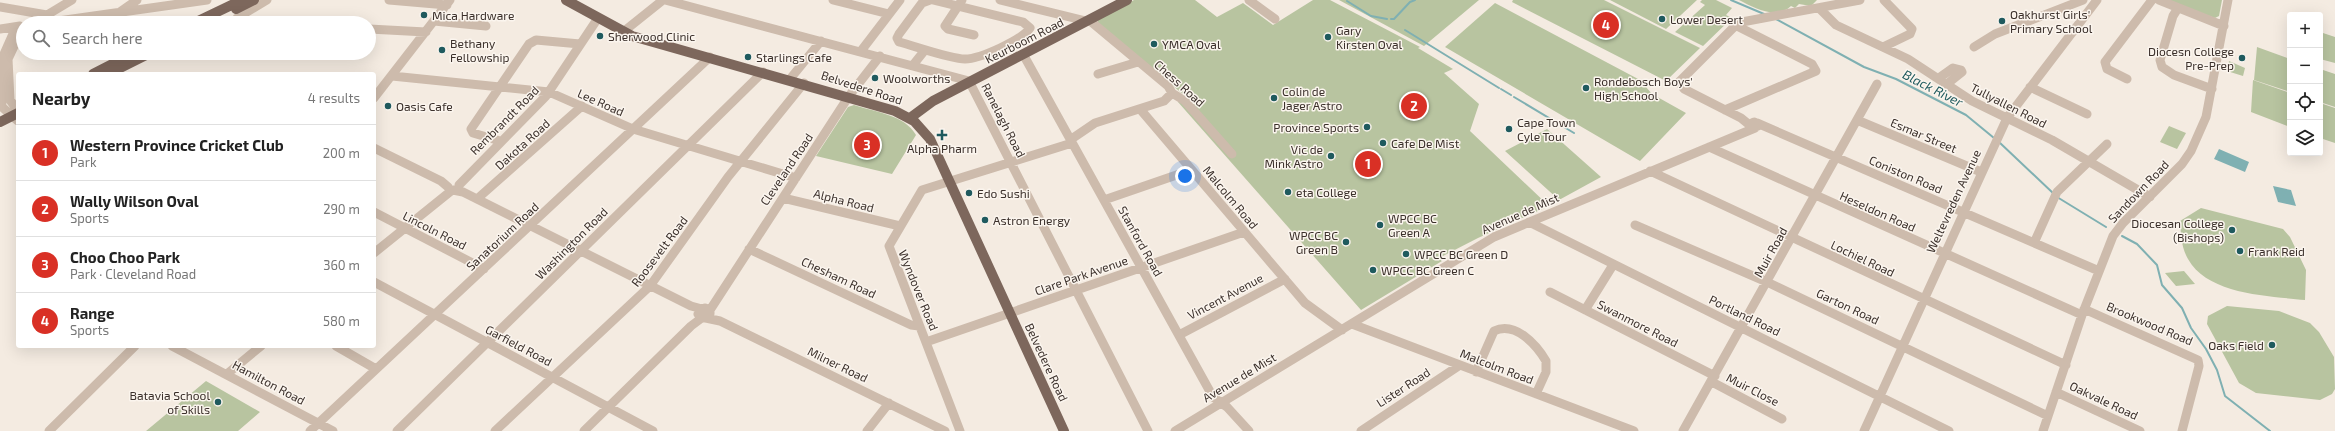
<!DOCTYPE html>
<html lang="en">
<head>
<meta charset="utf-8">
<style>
  body { margin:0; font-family:"Exo 2",sans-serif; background:#f6f6f6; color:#222 }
  .controls { position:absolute; right:12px; top:12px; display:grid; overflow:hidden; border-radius:4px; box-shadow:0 4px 16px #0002 }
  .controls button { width:36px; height:36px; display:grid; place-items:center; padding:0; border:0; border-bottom:1px solid #e0e0e0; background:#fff; color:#222; font:20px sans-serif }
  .you { position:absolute; left:1185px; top:176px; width:14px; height:14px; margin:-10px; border:3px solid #fff; border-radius:50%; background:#1a73e8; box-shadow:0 0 0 6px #1a73e833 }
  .badge { display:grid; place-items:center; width:26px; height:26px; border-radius:50%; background:#d93025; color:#fff; font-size:13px; font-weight:700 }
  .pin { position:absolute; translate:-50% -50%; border:2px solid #fff; box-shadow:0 1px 4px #0006 }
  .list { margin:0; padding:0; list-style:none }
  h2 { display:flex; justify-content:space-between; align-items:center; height:52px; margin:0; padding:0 16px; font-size:17px }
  h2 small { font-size:13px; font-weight:400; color:#767676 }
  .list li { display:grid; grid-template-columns:26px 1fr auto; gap:12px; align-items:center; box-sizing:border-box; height:56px; padding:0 16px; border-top:1px solid #e0e0e0 }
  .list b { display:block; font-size:15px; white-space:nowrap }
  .list p { margin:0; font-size:13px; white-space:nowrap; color:#767676 }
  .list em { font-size:13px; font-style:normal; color:#767676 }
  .icon { flex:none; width:22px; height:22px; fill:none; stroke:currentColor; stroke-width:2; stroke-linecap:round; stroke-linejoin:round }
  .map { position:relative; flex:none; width:2335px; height:431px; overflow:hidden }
  .search { position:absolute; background:#fff; box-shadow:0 4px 16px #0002; left:16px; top:16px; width:360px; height:44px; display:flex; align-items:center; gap:10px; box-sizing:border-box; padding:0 14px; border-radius:22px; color:#767676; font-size:15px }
  .panel { position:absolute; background:#fff; box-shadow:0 4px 16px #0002; left:16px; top:72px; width:360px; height:276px; border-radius:4px }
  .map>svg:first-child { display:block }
  .green { fill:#b8c4a0 }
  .water { fill:#7fb0b2 }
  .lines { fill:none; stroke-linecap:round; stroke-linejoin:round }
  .stream { stroke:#7fb0b2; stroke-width:2 }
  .minor { stroke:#cdbbac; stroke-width:9 }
  .major { stroke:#7d675c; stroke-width:10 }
  .poi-dot { fill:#1f5a5e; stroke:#fbf5ee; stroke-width:1.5 }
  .labels { text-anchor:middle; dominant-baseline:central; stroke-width:3; stroke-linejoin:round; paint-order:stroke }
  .poi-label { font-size:12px; fill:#3b302b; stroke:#fbf5ee; text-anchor:start }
  .street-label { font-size:12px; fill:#3b302b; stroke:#fbf5ee }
  .water-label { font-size:13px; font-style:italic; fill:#1f5a5e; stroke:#fbf5ee }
</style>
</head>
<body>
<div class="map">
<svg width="2335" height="431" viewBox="0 0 2335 431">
  <rect width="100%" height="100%" fill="#f4ebe1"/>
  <path class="green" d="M1134 0H1195L1217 17 1243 3 1273 25 1313 0H1330L1420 47 1418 48 1453 69 1444 73 1479 104 1470 131 1549 206 1478 238 1439 258 1442 261 1361 310 1178 102 1185 96 1098 23V19Z
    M1339 0H1479L1424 46Z
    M1513 0H1604L1700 48 1666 81 1512 2Z
    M1610 0H1697L1666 29Z
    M1702 0H1716L1732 8 1726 15 1732 18 1703 46 1675 32 1705 5 1700 2Z
    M1739 0H1817L1811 6 1799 4 1795 8 1791 6C1777 20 1754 8 1739 0Z
    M2165 0H2222L2219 16 2215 18Z
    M1495 3 1640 80 1652 94 1686 113 1640 161 1445 47Z
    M2320 32 2335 37V63L2320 59Z
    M2257 47 2290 59V92L2254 80Z
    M2229 61 2245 68 2243 76 2227 71Z
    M2320 69 2335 74V107L2320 102Z
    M2253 80 2290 93V127L2251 112Z
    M2320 103 2335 108V143L2320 138Z
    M854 105C875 112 905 115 916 135L892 174 816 156 848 107Z
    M2169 126 2186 133 2177 149 2160 142Z
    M1547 129 1601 177 1559 200 1505 151Z
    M2201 208 2283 229 2290 237 2306 270 2305 300C2269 296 2208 295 2188 259 2181 247 2181 234 2180 221Z
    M2184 271 2195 284 2176 286 2165 273Z
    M2227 306 2279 311 2310 323 2319 332 2334 357 2335 389 2332 394 2320 400 2256 393 2239 383 2207 324 2208 316Z
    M206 381 260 412 238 431H146Z"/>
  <path class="water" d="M2219 149 2249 162 2245 172 2214 159Z
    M2273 186 2291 190 2296 206 2278 202Z"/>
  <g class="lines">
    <path class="stream" d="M1731 0 1764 14
      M1347 1 1371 16 1387 19
      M1391 19H1394L1410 2 1415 0
      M1776 19 1864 67 1896 79 1966 115 1994 138
      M1405 30 1499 88
      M1501 89 1511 95
      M1514 97 1574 133
      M1999 142 2054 194
      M2057 197 2106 227
      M2122 236 2137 244 2157 265 2162 285 2182 308 2191 328 2206 349 2217 370 2225 396 2270 431"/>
    <path class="minor" d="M389 0 447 5
      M665 0 969 81 1148 431
      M833 0 889 14
      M930 0 922 3 899 34 897 38 899 42C915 46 950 59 965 59 980 59 1022 40 1030 28L1023 22 933 0
      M962 0 945 26 948 29 974 35
      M1000 0 1086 21
      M1249 0 1275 19
      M2159 0 2224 26
      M0 7 47 15
      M1819 8 1836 25 1908 59 1972 101 2052 140 2150 197
      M2178 8 2173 16 2160 60 2162 67 2174 75 2212 89
      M120 12 137 0
      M42 18 72 0
      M1089 20 1168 86 1172 93 1185 101 1232 154
      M434 21 486 26
      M44 23 207 0
      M261 23 241 22 237 18 267 0
      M0 29 20 26
      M369 29 426 32
      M623 32 663 0
      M1883 47 1910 34 1912 29 1884 0
      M1974 47 1995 34 2083 0
      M861 51 900 0
      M1023 54 1213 397 1227 407 1249 431
      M0 63 16 27
      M0 64 2 107 18 121
      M913 65 925 50
      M1098 74 1138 62
      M392 76 549 92 633 129 796 178
      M1939 78 1953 68 1961 70 1962 72 1947 84
      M790 79 821 41
      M2127 79 2107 69 2105 62 2152 0
      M2030 87 2087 114
      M374 98 450 0
      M1140 109 1305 303 1342 330
      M1725 110 1816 71 1812 64 1737 26
      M18 111 10 100 8 59 23 27
      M1857 120 1981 172
      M1757 123 2099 271
      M1750 124 1754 122 1758 126 1752 127 1741 118 1684 89 1679 82 1733 28 1742 22 1860 0
      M1070 140 1095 123 1164 101 1172 93
      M500 141 473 133 471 129 529 44 536 40 580 44
      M1709 147 2082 315
      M374 148 441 181 448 187
      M1650 171 2066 365
      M459 185 546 96 598 18
      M453 190 463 192 691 306 702 309
      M783 198 900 226
      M477 199 582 106
      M1104 200 1191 170
      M374 212 484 269
      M1529 222 1949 431
      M1635 225 1767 282 2048 416
      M2034 243 2057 192 2107 144
      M749 249 911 325 919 326
      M374 253 451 191
      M374 282 653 431
      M1550 292 1715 376
      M2084 309 2198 360 2199 366 2182 431
      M710 310 849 96 880 56
      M1585 310 1613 265
      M706 317 710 314V310L705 308 700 310 698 314 701 317 720 321 945 431
      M1352 324 1634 431
      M1179 335 1285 279
      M926 342 1244 232
      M172 346 333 431
      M336 346 376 369
      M1476 372 1494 331C1515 321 1536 344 1546 361V372L1536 394
      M227 374 261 346
      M1712 382 1782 419
      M2056 392 2140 431
      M49 431 135 346
      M310 431 710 57
      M397 431 763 72
      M495 431 650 286 728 177 804 83
      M584 431 691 326 703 317
      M867 431 889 403
      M960 431 889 246 922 190 1072 143
      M1175 431 1494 237 1755 128
      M1361 431 1460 365
      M1683 431 1877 84
      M1864 431 2007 118 2097 0
      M2043 431 2082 315 2113 236 2123 223 2182 164 2191 151 2206 117 2228 0"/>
    <path class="major" d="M566 0 632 36 895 111 914 121 930 139 1064 431
      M236 9 254 0
      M194 23 242 0
      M93 74 134 53
      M108 74 150 53
      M910 118 933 101 1127 0
      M0 122 18 113"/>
  </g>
  <g class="poi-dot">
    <circle cx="424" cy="15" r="4"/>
    <circle cx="1662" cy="19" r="4"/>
    <circle cx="2002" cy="21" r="4"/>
    <circle cx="600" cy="36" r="4"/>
    <circle cx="1328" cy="37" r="4"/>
    <circle cx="1154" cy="44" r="4"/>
    <circle cx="442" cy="50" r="4"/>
    <circle cx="748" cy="57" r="4"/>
    <circle cx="2242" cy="58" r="4"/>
    <circle cx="875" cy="78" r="4"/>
    <circle cx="1586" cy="88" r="4"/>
    <circle cx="1274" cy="98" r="4"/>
    <circle cx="388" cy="106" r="4"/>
    <circle cx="1367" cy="127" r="4"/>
    <circle cx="1509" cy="129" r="4"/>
    <path d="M940 129h4v4h4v4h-4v4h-4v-4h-4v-4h4z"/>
    <circle cx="1383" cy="143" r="4"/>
    <circle cx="1331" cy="156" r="4"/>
    <circle cx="1288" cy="192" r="4"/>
    <circle cx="969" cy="193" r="4"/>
    <circle cx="985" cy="220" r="4"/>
    <circle cx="1380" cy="225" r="4"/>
    <circle cx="2232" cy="230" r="4"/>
    <circle cx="1346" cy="242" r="4"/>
    <circle cx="2240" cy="251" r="4"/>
    <circle cx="1406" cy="254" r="4"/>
    <circle cx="1373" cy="270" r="4"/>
    <circle cx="2272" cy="345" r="4"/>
    <circle cx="218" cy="402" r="4"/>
  </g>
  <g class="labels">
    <g class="poi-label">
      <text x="2010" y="14">Oakhurst Girls'<tspan x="2010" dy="14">Primary School</tspan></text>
      <text x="432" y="15">Mica Hardware</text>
      <text x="1670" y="19">Lower Desert</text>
      <text x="1336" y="30">Gary<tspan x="1336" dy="14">Kirsten Oval</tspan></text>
      <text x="608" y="36">Sherwood Clinic</text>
      <text x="450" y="43">Bethany<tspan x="450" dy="14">Fellowship</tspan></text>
      <text x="1162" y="44">YMCA Oval</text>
      <text x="2234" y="51" text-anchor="end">Diocesn College<tspan x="2234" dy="14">Pre-Prep</tspan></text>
      <text x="756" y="57">Starlings Cafe</text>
      <text x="883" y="78">Woolworths</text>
      <text x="1594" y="81">Rondebosch Boys'<tspan x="1594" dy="14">High School</tspan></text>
      <text x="1282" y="91">Colin de<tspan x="1282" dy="14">Jager Astro</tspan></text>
      <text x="396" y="106">Oasis Cafe</text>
      <text x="1517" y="122">Cape Town<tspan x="1517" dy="14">Cyle Tour</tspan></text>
      <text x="1359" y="127" text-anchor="end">Province Sports</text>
      <text x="1391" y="143">Cafe De Mist</text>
      <text x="942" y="148" text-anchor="middle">Alpha Pharm</text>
      <text x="1323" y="149" text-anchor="end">Vic de<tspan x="1323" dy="14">Mink Astro</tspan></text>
      <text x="1296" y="192">eta College</text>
      <text x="977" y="193">Edo Sushi</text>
      <text x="1388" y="218">WPCC BC<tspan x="1388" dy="14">Green A</tspan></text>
      <text x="993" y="220">Astron Energy</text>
      <text x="2224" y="223" text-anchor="end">Diocesan College<tspan x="2224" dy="14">(Bishops)</tspan></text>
      <text x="1338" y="235" text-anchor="end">WPCC BC<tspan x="1338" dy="14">Green B</tspan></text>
      <text x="2248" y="251">Frank Reid</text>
      <text x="1414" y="254">WPCC BC Green D</text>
      <text x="1381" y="270">WPCC BC Green C</text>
      <text x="2264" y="345" text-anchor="end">Oaks Field</text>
      <text x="210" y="395" text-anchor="end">Batavia School<tspan x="210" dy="14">of Skills</tspan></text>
    </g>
    <g class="street-label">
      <text transform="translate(1024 40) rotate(-27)">Keurboom Road</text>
      <text transform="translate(1180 83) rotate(42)">Chess Road</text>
      <text transform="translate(862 87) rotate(18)">Belvedere Road</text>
      <text transform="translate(601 102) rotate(24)">Lee Road</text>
      <text transform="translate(2009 105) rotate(27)">Tullyallen Road</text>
      <text transform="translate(504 120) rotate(-45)">Rembrandt Road</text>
      <text transform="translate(1004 120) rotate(63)">Ranelagh Road</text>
      <text transform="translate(1924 135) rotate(23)">Esmar Street</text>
      <text transform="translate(522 144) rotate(-42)">Dakota Road</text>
      <text transform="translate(786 169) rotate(-56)">Cleveland Road</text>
      <text transform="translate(1906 174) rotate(23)">Coniston Road</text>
      <text transform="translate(2138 191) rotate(-46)">Sandown Road</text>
      <text transform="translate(1231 197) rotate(50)">Malcolm Road</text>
      <text transform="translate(844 200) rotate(14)">Alpha Road</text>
      <text transform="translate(1953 201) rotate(-65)">Weltevreden Avenue</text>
      <text transform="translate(1878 211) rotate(24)">Heseldon Road</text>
      <text transform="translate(1520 213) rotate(-24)">Avenue de Mist</text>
      <text transform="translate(435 230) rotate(27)">Lincoln Road</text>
      <text transform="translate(502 236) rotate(-43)">Sanatorium Road</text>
      <text transform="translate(1141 241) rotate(61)">Stanford Road</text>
      <text transform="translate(571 243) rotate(-45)">Washington Road</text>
      <text transform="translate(659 251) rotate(-53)">Roosevelt Road</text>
      <text transform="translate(1770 252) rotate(-61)">Muir Road</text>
      <text transform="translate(1863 258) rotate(25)">Lochiel Road</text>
      <text transform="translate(1081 275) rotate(-19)">Clare Park Avenue</text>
      <text transform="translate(839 277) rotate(25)">Chesham Road</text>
      <text transform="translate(919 290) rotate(68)">Wyndover Road</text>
      <text transform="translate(1225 296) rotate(-28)">Vincent Avenue</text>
      <text transform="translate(1848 306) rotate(25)">Garton Road</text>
      <text transform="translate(1745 315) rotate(26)">Portland Road</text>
      <text transform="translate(1638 323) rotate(27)">Swanmore Road</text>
      <text transform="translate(2150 323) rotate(23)">Brookwood Road</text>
      <text transform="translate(519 345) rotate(28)">Garfield Road</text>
      <text transform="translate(1047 362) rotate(65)">Belvedere Road</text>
      <text transform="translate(838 364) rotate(26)">Milner Road</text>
      <text transform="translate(1497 366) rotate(21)">Malcolm Road</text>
      <text transform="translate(1239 377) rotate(-31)">Avenue de Mist</text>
      <text transform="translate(269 382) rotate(28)">Hamilton Road</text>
      <text transform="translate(1403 387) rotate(-33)">Lister Road</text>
      <text transform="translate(1753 389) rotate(27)">Muir Close</text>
      <text transform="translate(2104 400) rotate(25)">Oakvale Road</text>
    </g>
    <g class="water-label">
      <text transform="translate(1933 88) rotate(27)">Black River</text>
    </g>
  </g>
</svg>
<div class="controls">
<button>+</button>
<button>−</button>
<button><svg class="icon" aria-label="locate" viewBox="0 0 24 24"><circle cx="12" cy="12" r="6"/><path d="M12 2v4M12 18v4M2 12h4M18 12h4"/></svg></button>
<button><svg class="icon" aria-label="layers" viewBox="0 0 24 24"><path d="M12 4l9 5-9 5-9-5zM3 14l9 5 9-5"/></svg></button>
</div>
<div class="you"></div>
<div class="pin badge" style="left:1368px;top:164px">1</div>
<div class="pin badge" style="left:1414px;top:106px">2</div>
<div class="pin badge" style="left:867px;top:145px">3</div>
<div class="pin badge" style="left:1606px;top:25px">4</div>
<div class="search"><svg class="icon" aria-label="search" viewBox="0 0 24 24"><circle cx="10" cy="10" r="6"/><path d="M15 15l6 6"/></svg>Search here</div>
<section class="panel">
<h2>Nearby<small>4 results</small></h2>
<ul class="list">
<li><span class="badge">1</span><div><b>Western Province Cricket Club</b><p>Park</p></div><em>200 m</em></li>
<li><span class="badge">2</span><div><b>Wally Wilson Oval</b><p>Sports</p></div><em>290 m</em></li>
<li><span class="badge">3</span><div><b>Choo Choo Park</b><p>Park · Cleveland Road</p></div><em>360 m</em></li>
<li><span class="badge">4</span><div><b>Range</b><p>Sports</p></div><em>580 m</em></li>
</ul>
</section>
</div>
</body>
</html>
